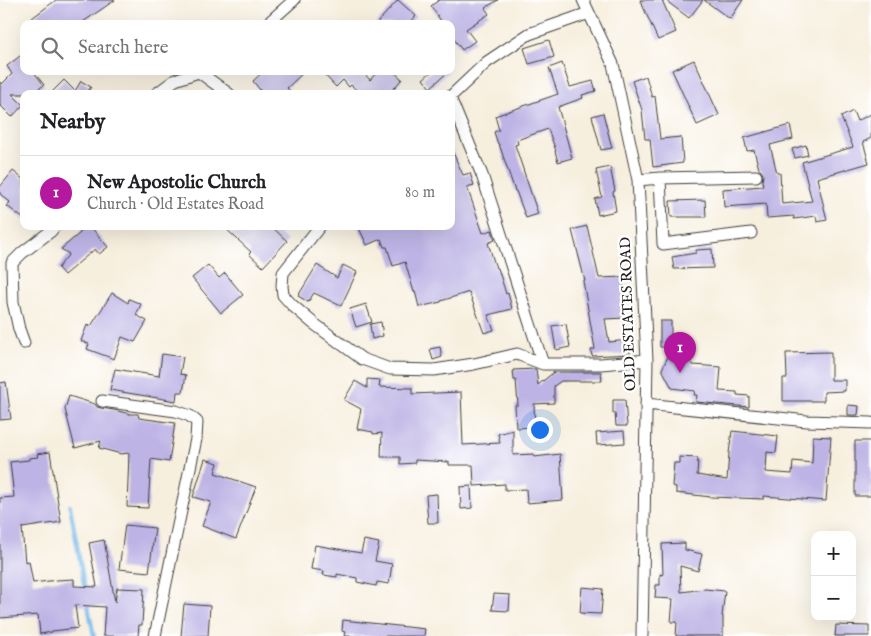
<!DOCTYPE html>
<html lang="en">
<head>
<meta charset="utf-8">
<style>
  body { margin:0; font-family:"IM FELL English",serif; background:#f6f6f6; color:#202124 }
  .controls { position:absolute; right:15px; bottom:15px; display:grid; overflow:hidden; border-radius:10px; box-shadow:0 5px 20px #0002 }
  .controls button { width:45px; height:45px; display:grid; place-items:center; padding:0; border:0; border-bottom:1px solid #e0e0e0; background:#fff; color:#202124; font:25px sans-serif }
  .you { position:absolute; left:539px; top:429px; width:18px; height:18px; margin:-12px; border:4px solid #fff; border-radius:50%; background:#1a73e8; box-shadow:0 0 0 8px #1a73e833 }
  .badge { display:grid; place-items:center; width:32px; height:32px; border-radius:50%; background:#b5179e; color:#fff; font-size:16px; font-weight:700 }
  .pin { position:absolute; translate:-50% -41px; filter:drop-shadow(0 1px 2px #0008) }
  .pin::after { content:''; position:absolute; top:26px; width:18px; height:15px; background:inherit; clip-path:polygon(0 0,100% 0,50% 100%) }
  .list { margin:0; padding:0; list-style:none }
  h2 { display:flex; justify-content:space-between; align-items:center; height:65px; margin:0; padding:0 20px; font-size:21px }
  h2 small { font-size:16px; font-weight:400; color:#757577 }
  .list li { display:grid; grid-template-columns:32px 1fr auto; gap:15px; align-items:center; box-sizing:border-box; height:75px; padding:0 20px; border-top:1px solid #e0e0e0 }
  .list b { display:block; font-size:19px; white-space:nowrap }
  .list p { margin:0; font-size:16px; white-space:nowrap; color:#757577 }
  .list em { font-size:16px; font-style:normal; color:#757577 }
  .icon { flex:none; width:28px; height:28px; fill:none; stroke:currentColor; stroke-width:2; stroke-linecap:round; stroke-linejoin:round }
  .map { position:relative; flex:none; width:871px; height:636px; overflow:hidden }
  .search { position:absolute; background:#fff; box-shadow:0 5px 20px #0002; left:20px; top:20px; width:435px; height:55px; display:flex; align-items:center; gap:12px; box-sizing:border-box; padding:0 18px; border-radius:10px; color:#757577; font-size:19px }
  .panel { position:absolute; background:#fff; box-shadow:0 5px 20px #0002; left:20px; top:90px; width:435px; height:140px; border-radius:10px }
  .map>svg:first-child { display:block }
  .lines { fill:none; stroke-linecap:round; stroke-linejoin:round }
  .stream { stroke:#75b8eb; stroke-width:4 }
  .building { fill:#bdb4e5 }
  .minor-casing { stroke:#3d3c39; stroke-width:13 }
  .minor { stroke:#fff; stroke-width:11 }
  .labels { text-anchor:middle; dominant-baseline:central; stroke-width:4.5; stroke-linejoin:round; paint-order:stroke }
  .street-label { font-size:15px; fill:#1c1c1c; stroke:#fff }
</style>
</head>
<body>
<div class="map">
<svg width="871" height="636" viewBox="0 0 871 636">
  <rect width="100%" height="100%" fill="#fff"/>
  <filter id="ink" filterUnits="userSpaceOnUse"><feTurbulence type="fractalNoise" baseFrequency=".02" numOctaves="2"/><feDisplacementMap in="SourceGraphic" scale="10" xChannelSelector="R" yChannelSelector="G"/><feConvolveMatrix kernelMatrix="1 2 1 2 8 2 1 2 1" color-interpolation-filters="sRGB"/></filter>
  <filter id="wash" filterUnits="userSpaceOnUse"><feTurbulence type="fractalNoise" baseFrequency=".0096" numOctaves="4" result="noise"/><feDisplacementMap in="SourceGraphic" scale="20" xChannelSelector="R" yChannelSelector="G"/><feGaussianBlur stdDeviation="1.12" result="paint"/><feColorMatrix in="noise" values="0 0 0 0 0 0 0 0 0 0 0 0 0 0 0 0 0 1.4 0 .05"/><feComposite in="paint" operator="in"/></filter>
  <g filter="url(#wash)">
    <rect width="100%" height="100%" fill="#f7efde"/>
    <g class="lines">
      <path class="stream" d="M70 506 85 590
        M87 601 94 636"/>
    </g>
    <g id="blocks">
      <path class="building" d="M56 0H115L80 24H24Z
        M398 0 416 16 409 24H376Z
        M439 0H498L485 8 489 14 466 29 475 41 462 50 451 35V24H443L431 6Z
        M640 0H662L676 32 658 40Z
        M665 0H703L689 18Z
        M704 0H743L730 19Z
        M549 40 554 57 529 64 524 48Z
        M24 53V71H33L44 85 32 94H12L23 105 12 117 0 105V82L2 84 12 74 7 66Z
        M694 60 719 115 697 125 672 70Z
        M562 63 570 87 593 81 596 91 582 95 583 98 558 107 572 158 558 162 555 151H556L548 129 517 140 518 144 515 145 538 214 526 218 516 191H515L499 144H498L494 132 499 130 495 116 558 94 549 68Z
        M264 71H305L287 88 293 94H263L253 81Z
        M321 71H362L370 80 378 71H393L402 79 389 94H361L351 85 349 87 343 80 336 87Z
        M432 71H449L430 88 423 79Z
        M646 76 652 97 655 96 660 139 681 137 683 163 653 167 650 139H645L642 110 632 81Z
        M64 80 75 91 81 81 91 87 86 94H50Z
        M853 111 857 121 871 114V138L863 142 869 163 817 178 827 220 817 222 816 216 794 219V216L767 218 766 204 724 207 723 189 763 186 762 181 763 175 762 172 759 169 754 150 747 151 744 138 790 125 793 139 770 145 777 173H780L782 204 812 201 802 162 853 147 841 117Z
        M603 113 612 148 601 150 592 116Z
        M806 145 808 155 795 158 792 149Z
        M451 148 463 175 470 173 474 185 467 187 483 233 492 230 495 240 488 243 496 268H498L506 294 508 293 512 309 488 315 494 330 484 333 469 292 441 301V302L419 307 415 291 414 292 405 262 393 266 387 247H384L381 239 367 245 358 226H451Z
        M610 167 615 191 613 192 616 211 598 215 595 199 602 197 596 170Z
        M13 171 24 180V219L7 206 10 202 0 194V187Z
        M705 200 706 217H671L670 201Z
        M86 226H90L108 247 99 254 95 249 64 275 58 268 69 254 61 249 80 233V232Z
        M223 226H271L287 241 263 267 249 254 251 252Z
        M587 226 599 278 623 277 625 318 605 319 609 342 630 340V354L592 356 591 350 595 349 583 281H585L572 230Z
        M712 249 713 268 674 269 672 257 696 253V250Z
        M208 265 219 278 225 273 243 295 221 313 192 278Z
        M317 265 337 278 343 265 357 272 341 306 314 293 308 302 298 296Z
        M112 293 128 303 129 299 141 304 136 315 147 321 135 342 122 337 114 359 87 349 89 344 81 341 87 325 91 326Z
        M366 304 372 322 356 327 350 309Z
        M660 321H671V347H660Z
        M381 322 383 336 372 339 370 324Z
        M566 324 570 347 556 350 552 326Z
        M681 344 693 365 721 367 719 391 737 392V395L749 396V407L696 402 697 395H694L695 391 672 388 662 369 673 346Z
        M440 347 442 357 433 360 430 349Z
        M831 352V380H845V391L824 392V401H783V378H787L786 353Z
        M162 354 183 357 180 374 186 375 183 392H177L176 401 110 390 115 369 159 376Z
        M535 369H536L538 385 554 372H601L602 381H561L554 386V403L534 404 535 427 516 428 515 405H518L516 380H514L513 370Z
        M367 379 380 380 379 387 412 388V394L461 392 463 445 500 443 498 434 513 430V455L534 454V457L560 454 563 500 527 503 526 489 505 490V484L474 486 473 465H449V462L415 460V463L400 464V457H381L382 433 373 434V432L357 429 361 409 344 400 355 381 367 388Z
        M6 382 11 419 0 420V383Z
        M69 396 95 404 97 407 101 408 114 410 130 414H138L139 418 175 423 169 462 151 459 148 508 127 507 129 453 121 454 99 448 101 441 75 448 65 409Z
        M613 400H625L627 426H616L615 413H613Z
        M848 405 859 406 858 415H848Z
        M624 431 625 443 597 445 596 433Z
        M732 431 778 436 776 453 767 452 766 472 792 474 793 461 812 463 813 436 831 437 826 501 764 496V499L711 497 676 493V487L672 486 674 463H679V457L698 458 697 475 727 480 729 453Z
        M855 441H871V496H855Z
        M50 452 61 522 22 528 25 562 29 561 33 583 57 580 74 579V586L97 587 89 543 104 540 115 602 117 588 144 589 142 625H139L138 636H103L105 607 75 605 78 628 52 631V632L40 634 38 615 0 618V498L14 497 10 462 29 460V458L38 457 37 454Z
        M205 459 218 463 215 473 256 487 236 539 202 526 211 502 193 497Z
        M471 486 472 508 461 509 460 487Z
        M437 494 438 523H428L426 495Z
        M125 525 155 528 149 572 119 569Z
        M364 540 379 543 375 561 392 564 389 584 377 582 376 586 357 582V578L337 574V577L323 575 324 571 311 569 315 545 361 553Z
        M685 543V550L702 554 698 571 680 566 681 592 705 589 725 591 722 616H723V636H676L677 622H671L673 599 655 598 656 585H660V574L663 575 662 544Z
        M582 587 603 589 601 614 580 613Z
        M494 594 510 595 509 611 492 610Z
        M184 604 210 606 208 636H181Z
        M343 620 425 629 424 636H344L345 632 342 631Z
        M836 625 869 626V636H835Z"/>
    </g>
  </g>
  <g filter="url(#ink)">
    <use href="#blocks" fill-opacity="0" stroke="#3d3c39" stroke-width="1"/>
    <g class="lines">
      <defs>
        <path id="minor" d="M583 0 613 64 638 180 647 360 642 636
          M267 24 294 0
          M199 72 229 94
          M156 94 175 80 201 71
          M451 96 487 62 529 34 589 13
          M451 100 482 175 543 364
          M660 178 663 244 751 233
          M638 180 660 178 756 176
          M320 226 283 273 282 286 283 295 292 305 313 323 362 359 390 369 434 370 474 364 517 354 543 364H601L647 360
          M24 343 19 329 13 302 12 263 22 253 51 231 55 226
          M102 401 176 411 190 416 197 422 196 439 155 636
          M646 404 807 421 871 423"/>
      </defs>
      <use href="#minor" class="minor-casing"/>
      <use href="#minor" class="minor"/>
    </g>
  </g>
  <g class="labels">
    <g class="street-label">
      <text transform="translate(628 314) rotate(-92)">OLD ESTATES ROAD</text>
    </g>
  </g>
</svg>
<div class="controls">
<button>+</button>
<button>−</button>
</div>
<div class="you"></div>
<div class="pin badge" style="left:680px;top:373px">1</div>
<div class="search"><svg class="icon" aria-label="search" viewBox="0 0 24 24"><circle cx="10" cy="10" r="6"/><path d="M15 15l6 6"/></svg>Search here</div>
<section class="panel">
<h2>Nearby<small></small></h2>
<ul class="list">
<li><span class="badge">1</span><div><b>New Apostolic Church</b><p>Church · Old Estates Road</p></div><em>80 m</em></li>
</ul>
</section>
</div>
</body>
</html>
